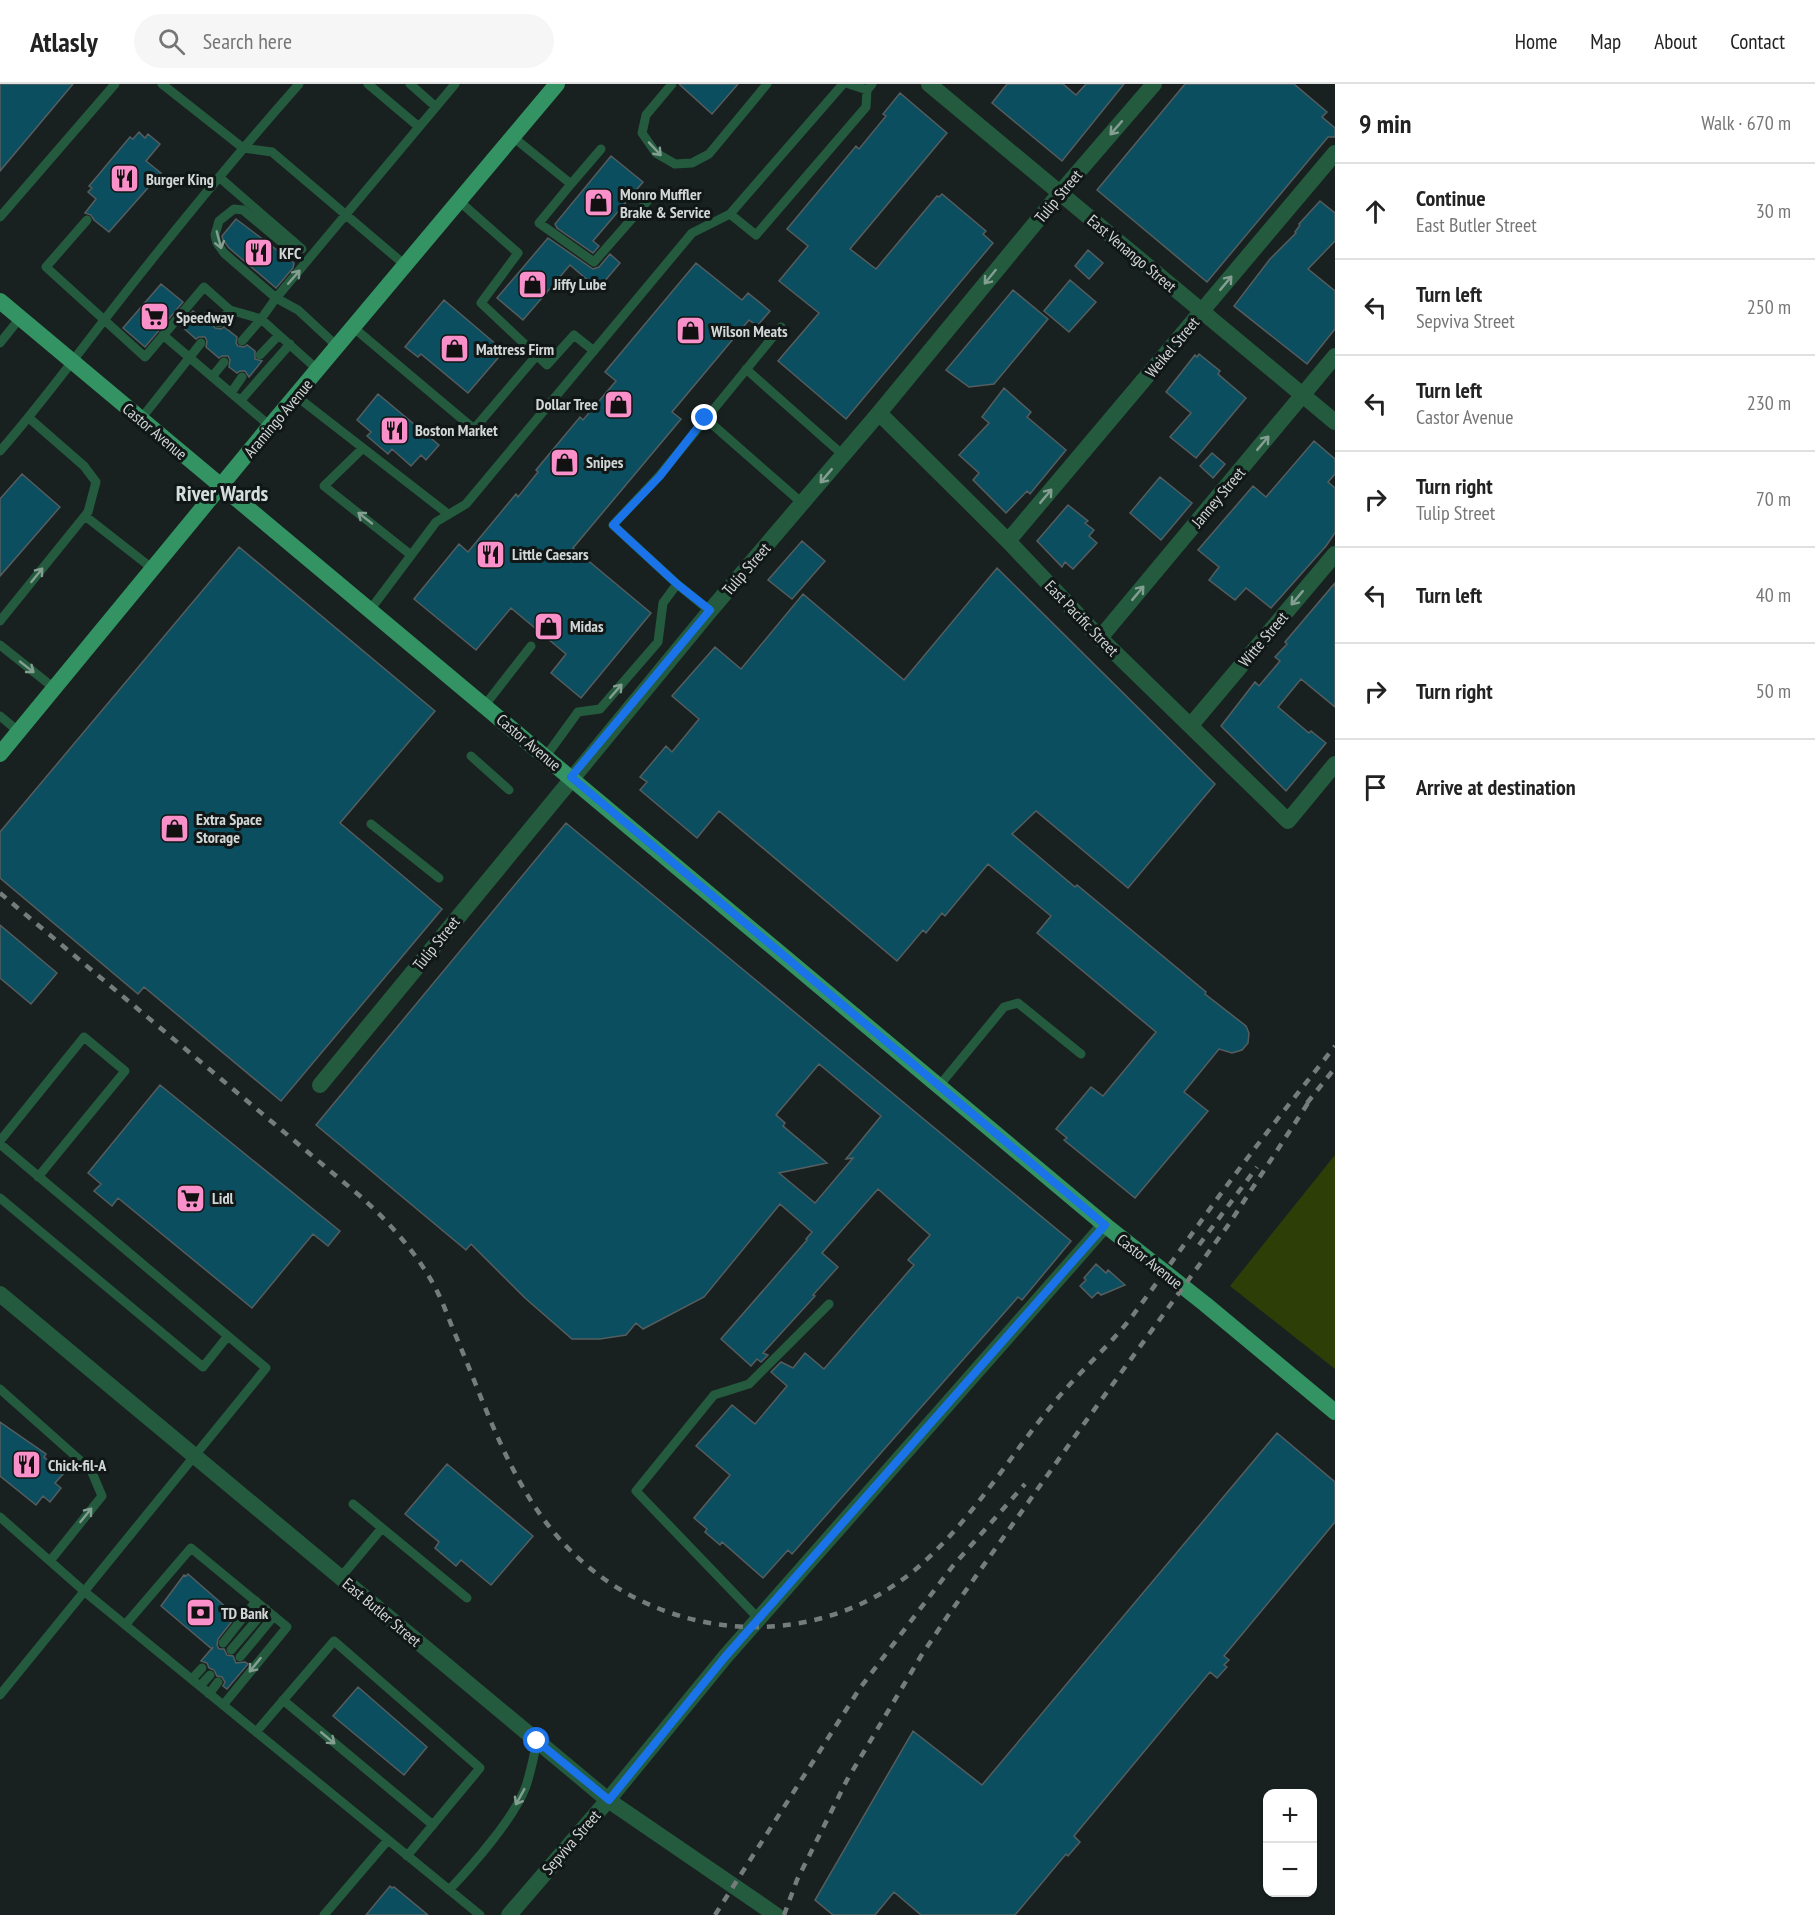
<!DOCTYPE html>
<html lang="en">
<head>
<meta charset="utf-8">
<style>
  body { margin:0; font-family:"PT Sans Narrow",sans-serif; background:#f6f6f6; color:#222 }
  .controls { position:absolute; right:18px; bottom:18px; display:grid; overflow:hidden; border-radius:12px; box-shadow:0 2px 4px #0004 }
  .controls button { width:54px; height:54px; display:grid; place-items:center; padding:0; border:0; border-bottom:2px solid #e0e0e0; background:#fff; color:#222; font:30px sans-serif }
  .stop { position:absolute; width:18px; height:18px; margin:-14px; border:4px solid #1a73e8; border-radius:50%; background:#fff }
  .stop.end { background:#1a73e8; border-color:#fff; box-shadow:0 2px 6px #0008 }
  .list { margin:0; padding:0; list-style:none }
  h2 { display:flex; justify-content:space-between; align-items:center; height:78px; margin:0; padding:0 24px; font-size:26px }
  h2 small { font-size:20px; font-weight:400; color:#767676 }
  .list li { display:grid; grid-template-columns:39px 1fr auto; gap:18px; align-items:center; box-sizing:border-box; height:96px; padding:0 24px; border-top:2px solid #e0e0e0 }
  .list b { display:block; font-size:22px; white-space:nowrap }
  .list p { margin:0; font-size:20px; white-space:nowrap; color:#767676 }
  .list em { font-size:20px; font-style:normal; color:#767676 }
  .icon { flex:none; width:33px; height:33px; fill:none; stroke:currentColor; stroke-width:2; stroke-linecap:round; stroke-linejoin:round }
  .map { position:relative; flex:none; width:1335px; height:1831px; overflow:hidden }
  header { display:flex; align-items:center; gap:36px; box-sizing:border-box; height:84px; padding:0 30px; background:#fff; border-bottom:2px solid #e0e0e0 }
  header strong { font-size:28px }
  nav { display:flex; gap:33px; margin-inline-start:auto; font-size:21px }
  .search { width:420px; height:54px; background:#f6f6f6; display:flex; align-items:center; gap:15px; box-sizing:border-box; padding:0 21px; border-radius:33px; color:#767676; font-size:22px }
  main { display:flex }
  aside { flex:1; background:#fff }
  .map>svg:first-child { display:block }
  .green { fill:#2d3e07 }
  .building { fill:#0b4e5f; stroke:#555d5f; stroke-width:1.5; fill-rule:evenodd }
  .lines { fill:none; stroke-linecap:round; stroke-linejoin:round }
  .service { stroke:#245b3e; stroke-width:9 }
  .minor { stroke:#245b3e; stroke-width:16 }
  .primary { stroke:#339362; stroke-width:16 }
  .rail { stroke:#767c7b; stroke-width:4.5; stroke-dasharray:8 8; stroke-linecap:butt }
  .oneway { stroke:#849f92 }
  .route { stroke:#1a73e8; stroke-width:8 }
  .labels { text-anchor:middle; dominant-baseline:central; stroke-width:6; stroke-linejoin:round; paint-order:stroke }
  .poi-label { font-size:16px; font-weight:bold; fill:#d2d7d6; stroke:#101716; text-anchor:start }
  .street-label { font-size:16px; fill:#d2d7d6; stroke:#101716 }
  .district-label { font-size:22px; font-weight:bold; fill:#d4dedd; stroke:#101716 }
</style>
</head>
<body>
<header>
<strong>Atlasly</strong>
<div class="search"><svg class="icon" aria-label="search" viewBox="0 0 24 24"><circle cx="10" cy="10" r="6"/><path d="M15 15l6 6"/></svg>Search here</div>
<nav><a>Home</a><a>Map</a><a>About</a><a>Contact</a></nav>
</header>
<main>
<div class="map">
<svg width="1335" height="1831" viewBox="0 0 1335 1831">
  <rect width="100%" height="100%" fill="#192020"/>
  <path class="green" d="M1335 1071V1285L1230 1202Z"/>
  <path class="building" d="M0 0H73L0 87Z
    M679 0H738L712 30Z
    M1007 0H1063L1076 11 1086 0H1124L1062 77 992 19Z
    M1185 0H1294L1327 28 1322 33 1335 44V53H1328L1207 198 1097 106Z
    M900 9 947 49 850 165 876 185 937 112 939 113 942 110 986 147 983 150 993 159 846 335 778 277 819 229 779 197 808 162 787 145 856 62 859 65 886 32 883 30Z
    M139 48 145 54 148 50 160 60 146 77 161 89 109 148 94 136 91 131 85 129 96 115 88 108 92 104 89 102 130 53 133 55Z
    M611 72 643 98 593 157 599 162 593 169 557 144 555 140Z
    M1320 117 1335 129V157L1308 185 1335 207V245L1307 280 1234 222 1270 175 1296 149 1295 148 1300 141 1299 140Z
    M236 135 294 179 293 184 276 204 229 164 223 156 222 152Z
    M548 154 593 185 599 183 610 170 620 179 598 205 570 181 523 236 497 214Z
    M1088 166 1103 179 1089 195 1075 182Z
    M696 179 742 216 748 209 770 227 757 242 749 236 672 328 681 335 573 464 651 529 581 614 551 589 566 570 511 524 476 566 414 515 459 460 468 468 516 410 518 413 538 388 536 386 580 333 583 336 616 297 605 288Z
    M1070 196 1096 218 1069 248 1044 227Z
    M161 200 183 218 145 263 123 244Z
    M1013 206 1048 235 994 300 969 303 946 286Z
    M444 216 504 267 468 309 421 270 418 273 405 263Z
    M193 227 201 233 207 227 214 234 213 241 215 244 221 245 224 243 237 253 236 259 238 262 244 263 247 261 255 267V275L262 277 249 293 245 287H240L237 289 229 283 230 276 228 272H222L219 274 206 263 207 257 205 253H199L196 255 180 241Z
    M1199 270 1220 287 1218 290 1246 314 1196 374 1170 353 1191 329 1166 308 1195 271 1197 273Z
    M1004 304 1031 328 1027 333 1066 366 1030 410 1027 407 1006 429 973 396 979 389 959 371 989 339 982 333Z
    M378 310 439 361 426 376 421 371 411 382 392 365 388 370 367 352 371 348 357 336Z
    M1314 357 1335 375V390L1328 398 1335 404V449L1326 462 1271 524 1246 504 1235 516 1209 496 1219 483 1198 466 1253 402 1266 413Z
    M1212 369 1225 380 1213 394 1200 382Z
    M22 390 60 423 0 492V415Z
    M1160 393 1192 419 1161 456 1130 429Z
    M1068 421 1088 437 1085 439 1094 446 1089 452 1097 459 1073 485 1065 478 1062 483 1037 457Z
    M802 457 825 477 792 515 768 496Z
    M239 463 435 627 340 739 442 825 281 1017 144 903 138 910 0 794V748Z
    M997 484 1215 700 1128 804 1036 727 1012 750 1075 803 1077 801 1206 908 1205 910 1246 942 1249 949 1248 959 1242 966 1232 969 1219 965 1184 1008 1208 1027 1135 1114 1064 1056 1067 1054 1056 1045 1091 1003 1103 1012 1156 948 1037 849 1051 832 988 780 945 832 942 829 926 849 923 846 897 877 719 727 697 754 640 706 647 698 640 693 666 662 672 668 699 635 672 612 715 563 741 585 803 510 904 596Z
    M1335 499V623L1301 595 1278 623 1309 649 1311 647 1326 659 1286 707 1221 642 1255 598 1259 602 1280 577 1275 573 1287 560 1285 558Z
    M566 739 1071 1157 1022 1216 1018 1213 792 1470 788 1466 763 1494 722 1458 720 1461 705 1448 707 1445 694 1434 730 1391 696 1362 732 1321 755 1340 787 1302 771 1288 781 1278 793 1284 805 1269 824 1285 914 1181 908 1176 930 1151 878 1105 822 1169 838 1183 813 1211 815 1212 763 1269 768 1271 761 1278 757 1275 751 1282 721 1255 807 1156 806 1155 812 1148 780 1120 704 1213 643 1245 636 1239 626 1251 600 1255H572L525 1214 471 1160 466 1166 316 1041ZM819 980 881 1032 846 1075 853 1074 815 1119 779 1089 827 1079 783 1042 785 1039 776 1031Z
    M0 841 57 889 31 920 0 894Z
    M160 1001 340 1147 328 1162 313 1150 252 1224 118 1114 112 1122 94 1107 101 1100 88 1089Z
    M1096 1180 1106 1189 1108 1186 1125 1201 1101 1211 1098 1208 1092 1214 1080 1202 1086 1196 1084 1194Z
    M0 1338 46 1370 44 1373 64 1389 55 1399 61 1404 50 1418 43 1412 36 1421 0 1392Z
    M1277 1349 1335 1398V1438L1224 1572 1229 1576 1224 1581 1227 1583 1217 1594 1210 1588 1074 1752 1080 1758 1068 1772 1066 1770 1015 1831H921L894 1808 875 1831H833L815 1816 913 1647 982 1701Z
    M447 1380 533 1452 491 1501 461 1476 456 1482 435 1464 439 1458 405 1430Z
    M188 1490 236 1532 218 1555 217 1561 219 1565H224L227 1571 233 1572 236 1579 245 1578 248 1580 227 1605 223 1602 225 1598 222 1593 217 1592 214 1586 209 1584 207 1579 201 1577 213 1563 212 1565 161 1522 184 1491 186 1492Z
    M358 1603 427 1663 404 1691 333 1632Z
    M390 1802 392 1804 394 1803 428 1831H366Z"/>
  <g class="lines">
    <path class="service" d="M162 0 243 64 272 68 405 181
      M368 0 419 43
      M410 0 436 23
      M672 0 646 31 642 49 656 69 675 80 692 79 709 70 767 0
      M843 0 730 130 756 151 866 23 867 6 872 0
      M849 0 867 6
      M513 53 571 100 601 65
      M219 93 302 165
      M571 100 539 139 594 178 651 113
      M459 117 518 169 481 219 547 281 574 251 594 267
      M0 133 115 0
      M87 136 46 183 145 273 204 203 230 226 261 235 242 257
      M301 164 291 166 243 126 234 125 219 137 215 151 217 159 224 169 276 214 298 226 338 263
      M219 239 230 226
      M354 244 474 345 537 271
      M163 251 270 342
      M0 259 20 234
      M260 271 279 251
      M746 285 843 371
      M318 286 261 235 276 214 455 0
      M212 293 224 278
      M231 309 242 293
      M296 312 363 364
      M241 316 290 260
      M705 334 802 419
      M140 336 201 259
      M0 367C37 325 70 280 105 235 167 155 232 76 299 0
      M85 432 153 485
      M411 471 324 402 363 364 448 430
      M370 526 436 438 466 420 692 149 730 130
      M710 527 677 500 613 441 659 392 781 243
      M0 537 88 428 96 398 84 382 29 334
      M0 561 54 604
      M485 621 531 562
      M0 632 18 647
      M471 672 509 706
      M546 672 578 628 600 625 658 558 663 519 677 500
      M371 740 439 794
      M939 1002 1004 923 1018 919 1081 970
      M0 1057 84 953 125 987 38 1093
      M0 1060 266 1284 0 1611
      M0 1114 203 1283 227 1253
      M0 1305 91 1386 102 1412 50 1477
      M353 1420 467 1514
      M0 1433 85 1508 480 1831
      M341 1493 382 1444
      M759 1535 636 1407 714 1311 749 1300 829 1220
      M125 1541 191 1464 287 1543 224 1620
      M223 1559 256 1517
      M231 1566 266 1525
      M240 1573 274 1532
      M192 1595 202 1584
      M200 1602 210 1591
      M209 1610 218 1598
      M283 1616 433 1741
      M256 1648 334 1557 480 1684 407 1772
      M449 1806C472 1782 515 1733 526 1702 531 1687 534 1672 537 1657
      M324 1831 388 1756"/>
    <path class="minor" d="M929 0 1335 338
      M879 329 1008 457 1100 554 1288 737 1335 680
      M1008 457 1335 69
      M1100 554 1335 272
      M1191 641 1335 470
      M320 1001 710 527 879 329 1060 109 1154 0
      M0 1210 608 1716 776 1831
      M509 1831 608 1716 725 1573 1105 1141"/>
    <path class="primary" d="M0 217 1105 1141 1205 1220 1335 1328
      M0 670 270 342 557 0"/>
    <path class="rail" d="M0 809 360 1112C389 1138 416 1168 435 1203 444 1220 450 1239 458 1257 488 1328 513 1408 568 1464 660 1559 813 1571 916 1485 972 1437 1010 1371 1057 1315 1082 1285 1113 1259 1136 1227 1174 1176 1210 1123 1249 1072 1277 1035 1306 999 1335 962
      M1307 1019 1335 984
      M1199 1161 1257 1083
      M715 1831 860 1604 952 1483 1025 1400
      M784 1831 797 1796 847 1696 921 1572 947 1533 1078 1348 1229 1140 1312 1013"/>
  </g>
  <defs><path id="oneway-shaft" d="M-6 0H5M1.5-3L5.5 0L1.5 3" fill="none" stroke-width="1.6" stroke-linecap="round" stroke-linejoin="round" transform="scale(1.5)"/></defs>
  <g class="oneway">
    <use href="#oneway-shaft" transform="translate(1116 44) rotate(131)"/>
    <use href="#oneway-shaft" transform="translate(655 65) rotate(47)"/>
    <use href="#oneway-shaft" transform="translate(219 156) rotate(75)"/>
    <use href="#oneway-shaft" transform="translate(294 193) rotate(-49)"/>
    <use href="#oneway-shaft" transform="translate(990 193) rotate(129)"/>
    <use href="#oneway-shaft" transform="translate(1226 199) rotate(-50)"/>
    <use href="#oneway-shaft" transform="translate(1263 359) rotate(-50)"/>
    <use href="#oneway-shaft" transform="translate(826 392) rotate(130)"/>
    <use href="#oneway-shaft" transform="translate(1046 412) rotate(-50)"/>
    <use href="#oneway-shaft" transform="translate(365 434) rotate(-142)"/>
    <use href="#oneway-shaft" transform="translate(37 491) rotate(-51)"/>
    <use href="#oneway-shaft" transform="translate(1138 509) rotate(-50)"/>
    <use href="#oneway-shaft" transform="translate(1297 514) rotate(130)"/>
    <use href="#oneway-shaft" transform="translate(27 583) rotate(38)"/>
    <use href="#oneway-shaft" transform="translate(616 607) rotate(-49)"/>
    <use href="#oneway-shaft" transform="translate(86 1431) rotate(-51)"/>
    <use href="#oneway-shaft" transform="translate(255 1581) rotate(129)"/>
    <use href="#oneway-shaft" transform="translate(328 1654) rotate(40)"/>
    <use href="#oneway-shaft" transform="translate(520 1713) rotate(119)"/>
  </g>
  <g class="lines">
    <path class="route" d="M537 1657 609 1716 725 1573 1105 1141 571 693 710 526 677 500 613 441 660 392 705 334"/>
  </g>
  <defs>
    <symbol id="restaurant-square" viewBox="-11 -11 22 22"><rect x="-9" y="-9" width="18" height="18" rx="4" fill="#f990ca" stroke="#101716"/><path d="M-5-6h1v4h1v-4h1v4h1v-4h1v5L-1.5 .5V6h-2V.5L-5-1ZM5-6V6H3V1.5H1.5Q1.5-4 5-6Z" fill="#111"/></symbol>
    <symbol id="shop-square" viewBox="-11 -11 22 22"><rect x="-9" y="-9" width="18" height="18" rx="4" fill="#f990ca" stroke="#101716"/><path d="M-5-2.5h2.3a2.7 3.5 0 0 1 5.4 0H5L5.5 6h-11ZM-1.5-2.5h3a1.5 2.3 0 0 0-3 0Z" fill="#111"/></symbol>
    <symbol id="supermarket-square" viewBox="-11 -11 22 22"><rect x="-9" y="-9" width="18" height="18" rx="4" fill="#f990ca" stroke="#101716"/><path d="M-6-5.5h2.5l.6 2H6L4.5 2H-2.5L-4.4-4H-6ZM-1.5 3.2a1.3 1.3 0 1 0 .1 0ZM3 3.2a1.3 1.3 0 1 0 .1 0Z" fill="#111"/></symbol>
    <symbol id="bank-square" viewBox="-11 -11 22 22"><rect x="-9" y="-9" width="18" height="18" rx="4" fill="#f990ca" stroke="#101716"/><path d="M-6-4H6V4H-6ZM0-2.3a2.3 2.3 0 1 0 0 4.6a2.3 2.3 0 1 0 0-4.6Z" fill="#111"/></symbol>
  </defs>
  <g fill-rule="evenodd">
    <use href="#restaurant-square" x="108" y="78" width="33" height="33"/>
    <use href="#shop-square" x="582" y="102" width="33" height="33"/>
    <use href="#restaurant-square" x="242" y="152" width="33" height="33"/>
    <use href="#shop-square" x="516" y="184" width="33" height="33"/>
    <use href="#supermarket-square" x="138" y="216" width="33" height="33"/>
    <use href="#shop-square" x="674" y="230" width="33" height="33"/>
    <use href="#shop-square" x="438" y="248" width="33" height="33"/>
    <use href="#shop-square" x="602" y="304" width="33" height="33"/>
    <use href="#restaurant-square" x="378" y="330" width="33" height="33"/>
    <use href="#shop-square" x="548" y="362" width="33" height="33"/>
    <use href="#restaurant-square" x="474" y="454" width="33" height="33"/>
    <use href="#shop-square" x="532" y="526" width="33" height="33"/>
    <use href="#shop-square" x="158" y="728" width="33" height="33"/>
    <use href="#supermarket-square" x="174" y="1098" width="33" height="33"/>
    <use href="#restaurant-square" x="10" y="1364" width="33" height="33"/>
    <use href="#bank-square" x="184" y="1512" width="33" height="33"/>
  </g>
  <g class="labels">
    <g class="poi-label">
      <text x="146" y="95">Burger King</text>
      <text x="620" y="110">Monro Muffler<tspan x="620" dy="18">Brake &amp; Service</tspan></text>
      <text x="279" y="169">KFC</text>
      <text x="553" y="200">Jiffy Lube</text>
      <text x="176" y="233">Speedway</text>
      <text x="711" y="247">Wilson Meats</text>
      <text x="476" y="265">Mattress Firm</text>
      <text x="598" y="320" text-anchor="end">Dollar Tree</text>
      <text x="415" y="346">Boston Market</text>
      <text x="586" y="378">Snipes</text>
      <text x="512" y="470">Little Caesars</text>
      <text x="570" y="542">Midas</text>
      <text x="196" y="735">Extra Space<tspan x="196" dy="18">Storage</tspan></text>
      <text x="212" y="1114">Lidl</text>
      <text x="48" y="1381">Chick-fil-A</text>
      <text x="221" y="1529">TD Bank</text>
    </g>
    <g class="street-label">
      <text transform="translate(1058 112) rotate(-50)">Tulip Street</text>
      <text transform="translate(1132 169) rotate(40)">East Venango Street</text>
      <text transform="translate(1172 263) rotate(-50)">Weikel Street</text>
      <text transform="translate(278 334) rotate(-50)">Aramingo Avenue</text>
      <text transform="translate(155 347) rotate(40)">Castor Avenue</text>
      <text transform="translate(1218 413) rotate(-50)">Janney Street</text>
      <text transform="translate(746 485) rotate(-49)">Tulip Street</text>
      <text transform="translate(1082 534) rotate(46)">East Pacific Street</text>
      <text transform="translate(1263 555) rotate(-50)">Witte Street</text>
      <text transform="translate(529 658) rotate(40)">Castor Avenue</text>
      <text transform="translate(436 859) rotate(-51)">Tulip Street</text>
      <text transform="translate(1150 1177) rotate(38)">Castor Avenue</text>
      <text transform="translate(382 1528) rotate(40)">East Butler Street</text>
      <text transform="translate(571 1758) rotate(-49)">Sepviva Street</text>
    </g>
    <g class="district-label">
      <text x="222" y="409">River Wards</text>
    </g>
  </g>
</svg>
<div class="controls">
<button>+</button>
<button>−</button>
</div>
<div class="stop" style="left:537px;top:1657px"></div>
<div class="stop end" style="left:705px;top:334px"></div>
</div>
<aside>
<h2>9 min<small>Walk · 670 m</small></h2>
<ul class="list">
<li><svg class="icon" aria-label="ahead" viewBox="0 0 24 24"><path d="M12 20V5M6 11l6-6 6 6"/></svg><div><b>Continue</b><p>East Butler Street</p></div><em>30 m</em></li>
<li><svg class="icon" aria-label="left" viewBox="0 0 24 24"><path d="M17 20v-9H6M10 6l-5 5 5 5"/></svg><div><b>Turn left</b><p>Sepviva Street</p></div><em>250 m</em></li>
<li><svg class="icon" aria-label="left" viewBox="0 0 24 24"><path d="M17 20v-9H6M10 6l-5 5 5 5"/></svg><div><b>Turn left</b><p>Castor Avenue</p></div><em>230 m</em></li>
<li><svg class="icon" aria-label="right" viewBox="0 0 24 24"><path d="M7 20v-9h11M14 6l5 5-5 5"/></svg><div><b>Turn right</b><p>Tulip Street</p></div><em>70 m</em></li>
<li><svg class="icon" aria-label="left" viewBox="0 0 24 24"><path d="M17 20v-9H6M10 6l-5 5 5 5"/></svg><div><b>Turn left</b></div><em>40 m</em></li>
<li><svg class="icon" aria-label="right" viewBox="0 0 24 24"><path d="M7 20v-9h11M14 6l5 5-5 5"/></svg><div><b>Turn right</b></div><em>50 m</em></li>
<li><svg class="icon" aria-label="arrive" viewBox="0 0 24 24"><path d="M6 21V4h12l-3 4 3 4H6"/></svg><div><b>Arrive at destination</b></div></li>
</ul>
</aside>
</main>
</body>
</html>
